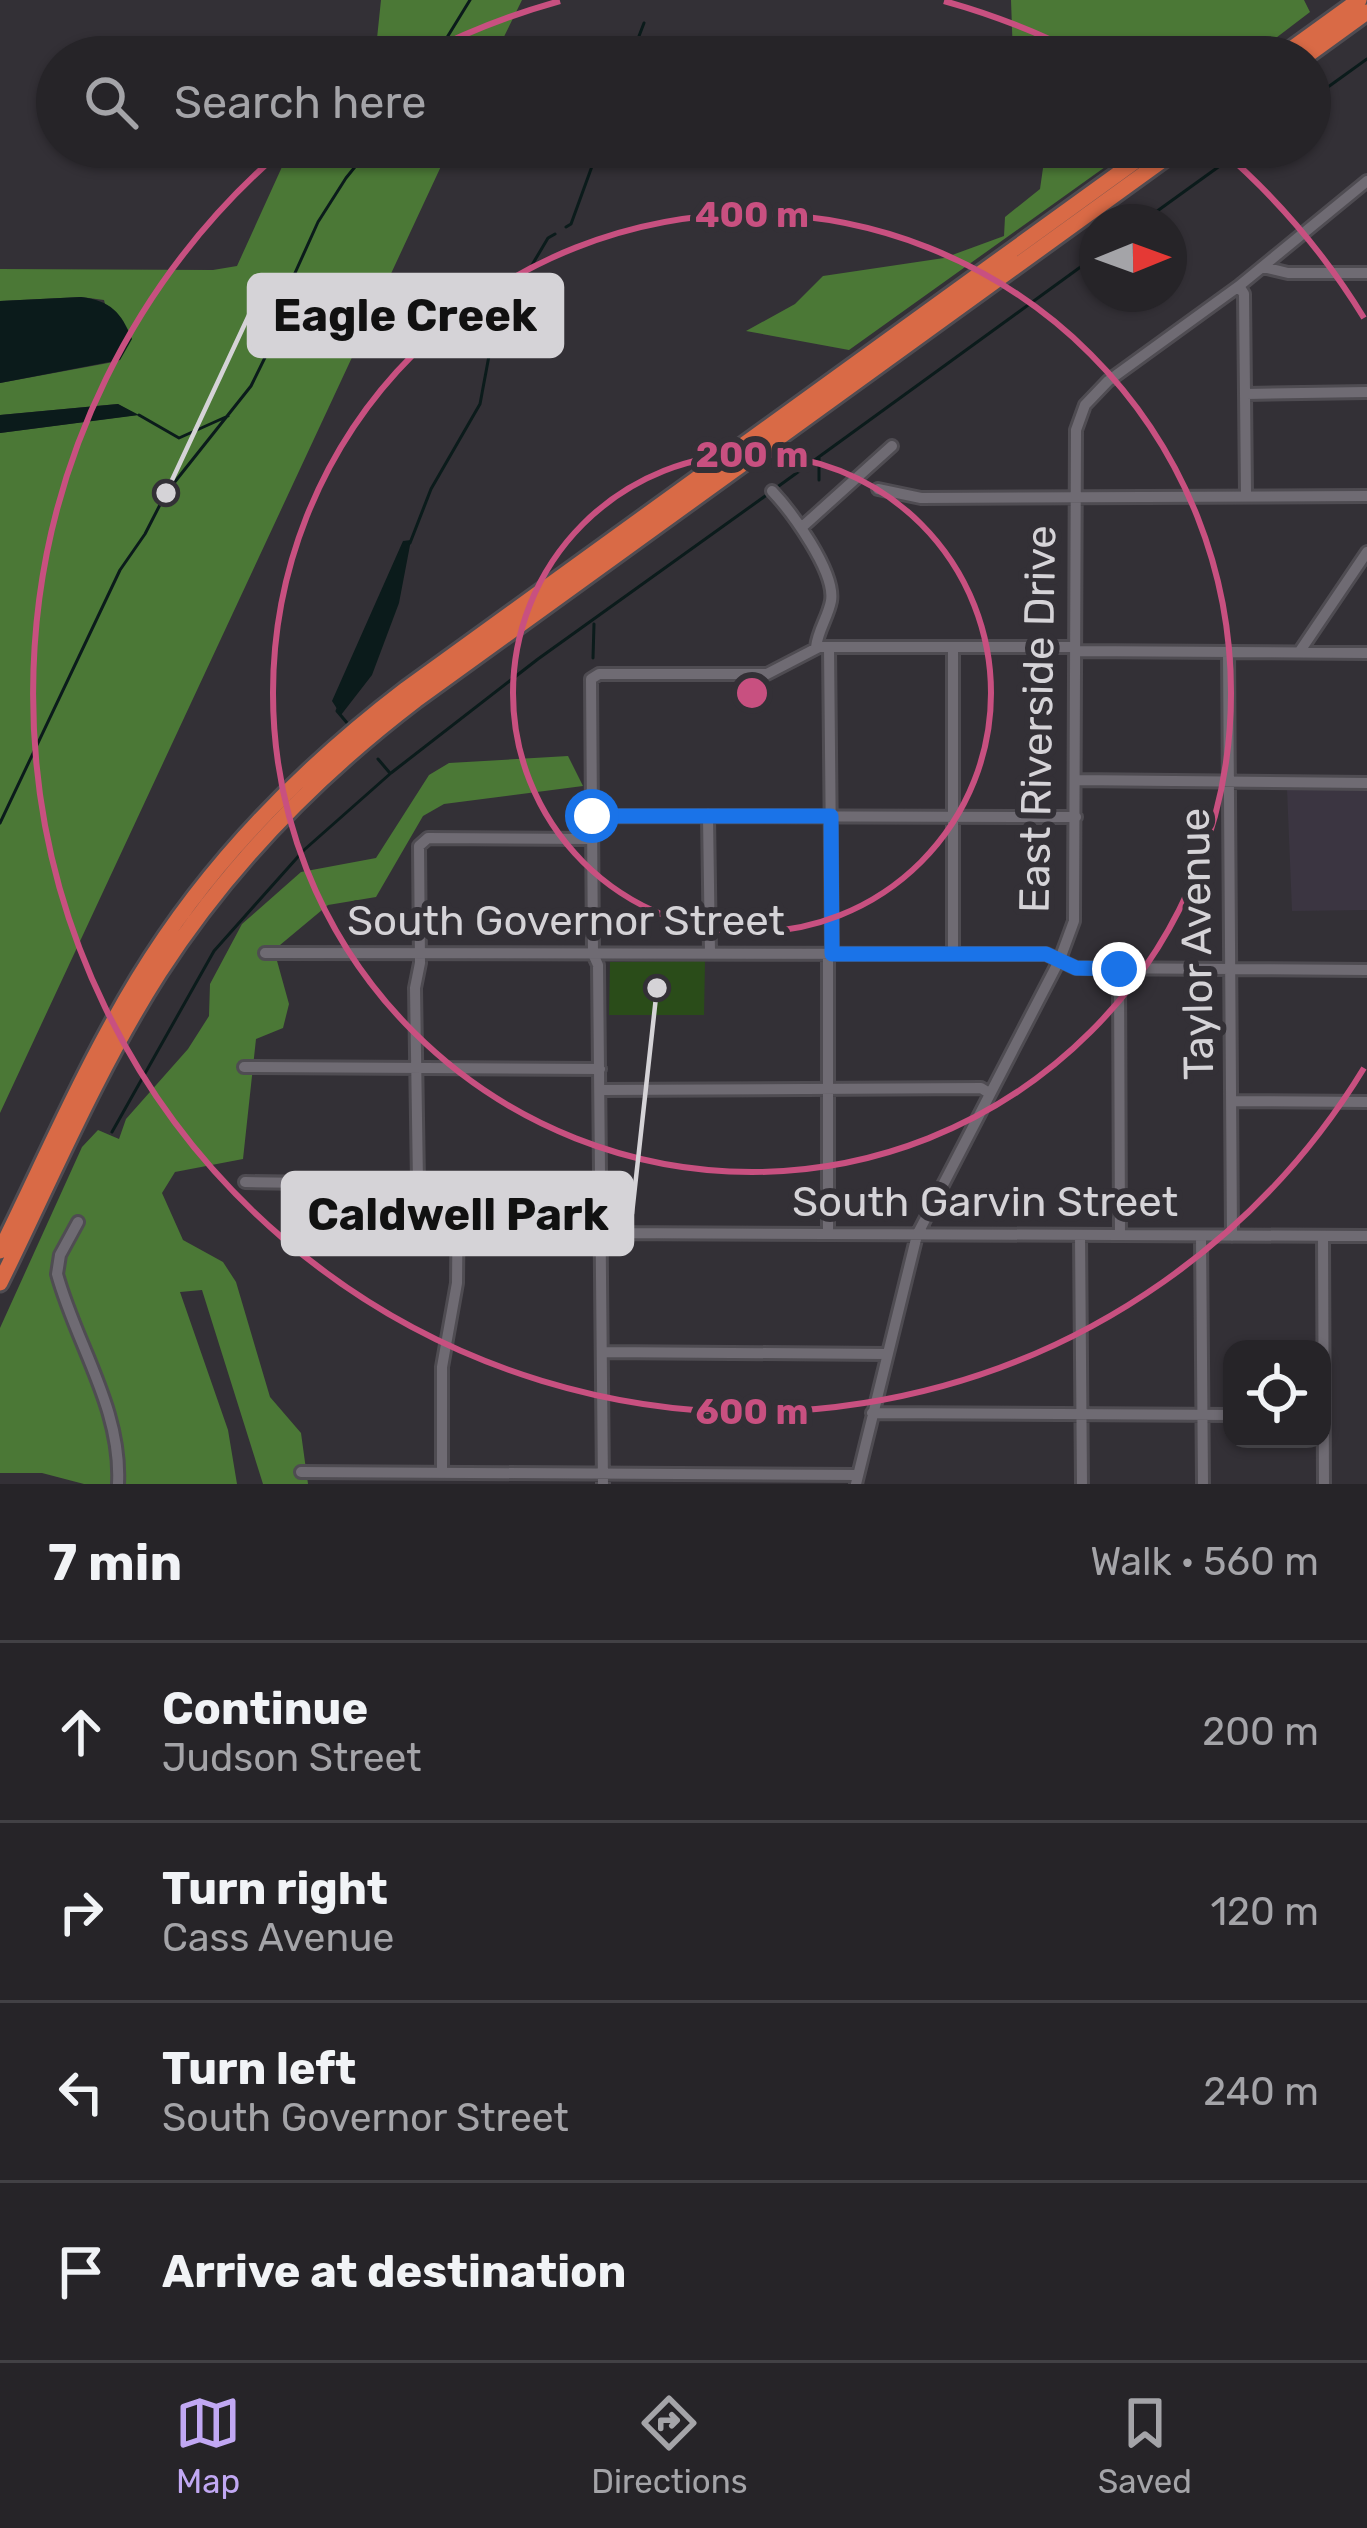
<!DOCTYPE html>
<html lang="en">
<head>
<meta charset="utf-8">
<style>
  body { margin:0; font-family:Rubik,sans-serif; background:#323034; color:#f1f3f6 }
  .controls { position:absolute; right:36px; bottom:36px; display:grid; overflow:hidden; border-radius:24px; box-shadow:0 3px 9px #0004 }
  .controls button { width:108px; height:108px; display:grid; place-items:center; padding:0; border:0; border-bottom:3px solid #424145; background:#262428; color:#f1f3f6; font:60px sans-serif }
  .compass { position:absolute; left:1079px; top:204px; width:108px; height:108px; border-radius:50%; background:#262428; box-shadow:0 3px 9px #0004; rotate:89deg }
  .stop { position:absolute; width:36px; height:36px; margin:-27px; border:9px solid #1a73e8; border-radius:50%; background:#fff }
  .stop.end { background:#1a73e8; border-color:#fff; box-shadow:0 3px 12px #0008 }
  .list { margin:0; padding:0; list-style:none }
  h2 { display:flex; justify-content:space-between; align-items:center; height:156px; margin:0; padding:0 48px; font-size:51px }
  h2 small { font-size:39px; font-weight:400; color:#a4a4a8 }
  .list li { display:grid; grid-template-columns:78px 1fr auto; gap:36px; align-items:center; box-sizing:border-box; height:180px; padding:0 48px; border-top:3px solid #424145 }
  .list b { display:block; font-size:45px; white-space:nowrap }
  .list p { margin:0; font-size:39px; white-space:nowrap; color:#a4a4a8 }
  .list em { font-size:39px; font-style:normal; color:#a4a4a8 }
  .icon { flex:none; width:66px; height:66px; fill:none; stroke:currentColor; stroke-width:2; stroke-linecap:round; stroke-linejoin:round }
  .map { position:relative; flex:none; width:1367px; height:1484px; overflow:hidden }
  .search { position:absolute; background:#262428; box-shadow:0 3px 9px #0004; left:36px; right:36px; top:36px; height:132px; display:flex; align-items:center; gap:30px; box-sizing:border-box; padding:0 42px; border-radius:66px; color:#a4a4a8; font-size:45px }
  .sheet { height:876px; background:#262428 }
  nav { display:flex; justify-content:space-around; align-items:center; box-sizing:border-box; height:168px; border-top:3px solid #424145; background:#262428; font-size:33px; color:#a4a4a8 }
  nav a { display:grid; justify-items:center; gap:6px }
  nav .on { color:#c1a8f3 }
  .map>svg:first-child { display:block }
  .built { fill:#3b3541 }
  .green { fill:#2a4c19 }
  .forest { fill:#4b7836 }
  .water { fill:#0b1b1b }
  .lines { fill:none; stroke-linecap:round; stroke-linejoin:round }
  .stream { stroke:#0b1b1b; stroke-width:3 }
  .minor-casing { stroke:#4f4c52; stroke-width:16 }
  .highway-casing { stroke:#4f4c52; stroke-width:21 }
  .minor { stroke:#6f6b73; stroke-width:10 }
  .highway { stroke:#d96a46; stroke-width:15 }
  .route { stroke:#1a73e8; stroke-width:15 }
  .ring { fill:none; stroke:#c85080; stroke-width:6 }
  .labels { text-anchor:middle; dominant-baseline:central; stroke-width:12; stroke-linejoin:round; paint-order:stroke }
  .street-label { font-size:42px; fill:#d5d3d7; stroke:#333036 }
  .centre { fill:#c85080; stroke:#333036; stroke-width:6 }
  .ring-label { font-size:36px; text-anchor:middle; font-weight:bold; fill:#c85080; stroke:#333036; stroke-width:12; stroke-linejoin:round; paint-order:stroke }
  .leader { fill:none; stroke:#d5d3d7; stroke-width:4.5 }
  .callout-dot { fill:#d5d3d7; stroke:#333036; stroke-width:4.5 }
  .callout { fill:#d5d3d7; stroke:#d5d3d7; stroke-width:4.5 }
  .callout-label { font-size:45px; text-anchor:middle; font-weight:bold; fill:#111 }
</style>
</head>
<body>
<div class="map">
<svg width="1367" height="1484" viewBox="0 0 1367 1484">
  <rect width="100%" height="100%" fill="#333036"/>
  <path class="built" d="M1367 786V910L1292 911 1287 789Z"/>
  <path class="green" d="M705 961 704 1015H609L610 962Z"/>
  <path class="forest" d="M381 0H522L494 57H363L376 48Z
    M1011 0H1304L1310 12 1251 57H1013Z
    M291 147H450L0 1113V433L137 415 118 404 0 415V383L119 361 104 300 81 297 0 301V269L213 270 237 266Z
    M1046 147H1133L849 350 746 331 795 304 823 276 944 258 1004 236 1005 217 1040 189Z
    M568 756 583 786 444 804 423 816 376 897 328 905 274 950 289 1004 283 1028 256 1039 243 1159 175 1172 162 1193 183 1240 223 1262 236 1282 270 1397 301 1433 308 1484H263L202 1290 180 1292 228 1430 237 1484H84L42 1473H0V1328L82 1147 98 1130 119 1139 126 1119 188 1049 209 1016 210 984 242 924 301 872 376 858 429 775 449 763Z"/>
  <path class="water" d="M81 297C111 301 121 312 132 339L120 360 0 383V301Z
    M118 404 139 415 0 433V415Z
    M411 540 399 603 372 675 341 715 332 701 403 541Z"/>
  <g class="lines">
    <path class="stream" d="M435 57 470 0
      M631 57 644 23
      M1310 100 1367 59
      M1142 222 1246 147
      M566 227 571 224 599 147
      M139 415 179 438 228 416
      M819 480V458
      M776 488 1097 255
      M410 543 431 489 480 404 494 329 548 238 555 234
      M593 658 594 624
      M339 706 337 711 348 724
      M378 759 389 772
      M0 823 120 570 145 534 166 493 251 386 281 325 295 273 318 222 346 178 371 147
      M112 1132 214 951 304 850 391 773 538 659 768 494"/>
    <defs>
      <path id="minor" d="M1263 267 1288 273H1367
        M1239 286 1244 294 1246 494
        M1246 394 1367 392
        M878 489 921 498 1367 496
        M772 491C791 511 836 572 831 601 828 617 818 630 816 647
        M801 528 892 446
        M829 647 832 954
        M953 647V954
        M1075 651 1367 653
        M1228 651 1232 1236
        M1300 651 1367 552
        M1075 780 1367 783
        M592 816 1076 817
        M708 816 710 953
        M265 953 1046 954 1076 968 1367 970
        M828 954V1234
        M1119 969 1120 1235
        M244 1067 600 1069
        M602 1090 981 1088 989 1093
        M1232 1101 1367 1102
        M245 1182 603 1187
        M418 1182 415 988 420 963 419 846 428 838 592 839
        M78 1222 60 1255 57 1274C76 1344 122 1409 118 1484
        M602 1233 1367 1236
        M1080 1235 1082 1484
        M1201 1236 1203 1484
        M1323 1236 1324 1484
        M603 1352 886 1354
        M872 1413 1232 1415
        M301 1472 857 1475
        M442 1472V1367L457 1283 458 1187
        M603 1484 598 965 593 954 591 679 599 674H767L819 647H1075
        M856 1484 917 1235 1060 959 1074 921 1076 430 1085 405 1108 381 1239 286 1367 181"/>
      <path id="highway" d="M1280 57 1359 0
        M1305 57 1367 12
        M0 1251C45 1160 85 1066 138 979 207 865 300 770 406 689L1155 147
        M0 1283C51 1179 97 1070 159 973 228 866 315 777 416 700L1181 147"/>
    </defs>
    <use href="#minor" class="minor-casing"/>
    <use href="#highway" class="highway-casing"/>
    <use href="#minor" class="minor"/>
    <use href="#highway" class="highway"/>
  </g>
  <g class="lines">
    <path class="route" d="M592 816H831L832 954H1046L1076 968 1119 969"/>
  </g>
  <g class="ring">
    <circle cx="752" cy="693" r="239"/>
    <circle cx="752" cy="693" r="479"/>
    <path d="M1364 1068A718 718 0 1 1 286 147M420 56A718 718 0 0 1 560 1M944 1A718 718 0 0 1 1084 56M1218 147A718 718 0 0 1 1364 318"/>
  </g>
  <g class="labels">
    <g class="street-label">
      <text transform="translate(1038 719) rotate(-89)">East Riverside Drive</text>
      <text x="566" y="921">South Governor Street</text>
      <text transform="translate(1197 944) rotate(-91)">Taylor Avenue</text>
      <text x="985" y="1202">South Garvin Street</text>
    </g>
  </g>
  <circle cx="752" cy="693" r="18" class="centre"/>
  <g class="ring-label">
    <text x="752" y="227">400 m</text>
    <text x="752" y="467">200 m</text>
    <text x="752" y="1424">600 m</text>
  </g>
  <path class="leader" d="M166 493L249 315M657 988L632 1214"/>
  <g class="callout-dot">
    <circle cx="166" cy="493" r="12"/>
    <circle cx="657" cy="988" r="12"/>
  </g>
  <g class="callout">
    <rect x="249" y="275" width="313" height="81" rx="12"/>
    <rect x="283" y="1173" width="349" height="81" rx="12"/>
  </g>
  <g class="callout-label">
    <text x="405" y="331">Eagle Creek</text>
    <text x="458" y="1230">Caldwell Park</text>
  </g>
</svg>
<div class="controls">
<button><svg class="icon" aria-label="locate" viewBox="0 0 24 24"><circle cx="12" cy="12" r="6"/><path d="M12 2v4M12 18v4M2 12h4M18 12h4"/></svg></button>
</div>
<svg class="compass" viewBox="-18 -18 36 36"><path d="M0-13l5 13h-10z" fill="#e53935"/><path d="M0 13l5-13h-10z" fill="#a4a4a8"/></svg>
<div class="stop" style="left:592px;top:816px"></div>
<div class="stop end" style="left:1119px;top:969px"></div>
<div class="search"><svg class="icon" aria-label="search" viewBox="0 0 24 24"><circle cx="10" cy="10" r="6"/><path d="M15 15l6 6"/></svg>Search here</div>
</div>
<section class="sheet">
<h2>7 min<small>Walk · 560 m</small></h2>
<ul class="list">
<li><svg class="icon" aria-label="ahead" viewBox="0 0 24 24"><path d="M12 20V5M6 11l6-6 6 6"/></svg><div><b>Continue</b><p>Judson Street</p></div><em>200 m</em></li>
<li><svg class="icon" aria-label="right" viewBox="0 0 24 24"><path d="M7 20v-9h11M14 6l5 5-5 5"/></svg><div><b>Turn right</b><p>Cass Avenue</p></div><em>120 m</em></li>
<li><svg class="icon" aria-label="left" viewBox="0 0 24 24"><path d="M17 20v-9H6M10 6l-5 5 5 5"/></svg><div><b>Turn left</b><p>South Governor Street</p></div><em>240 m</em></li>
<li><svg class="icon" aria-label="arrive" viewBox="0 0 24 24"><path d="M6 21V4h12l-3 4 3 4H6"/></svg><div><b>Arrive at destination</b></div></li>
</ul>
</section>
<nav>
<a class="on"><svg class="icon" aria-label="map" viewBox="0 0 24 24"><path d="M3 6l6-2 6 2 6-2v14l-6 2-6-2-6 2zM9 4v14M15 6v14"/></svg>Map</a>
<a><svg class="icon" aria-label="directions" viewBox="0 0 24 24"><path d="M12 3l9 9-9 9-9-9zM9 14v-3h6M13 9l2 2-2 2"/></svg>Directions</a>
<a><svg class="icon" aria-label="saved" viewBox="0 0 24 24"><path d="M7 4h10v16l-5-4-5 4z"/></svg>Saved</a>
</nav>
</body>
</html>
